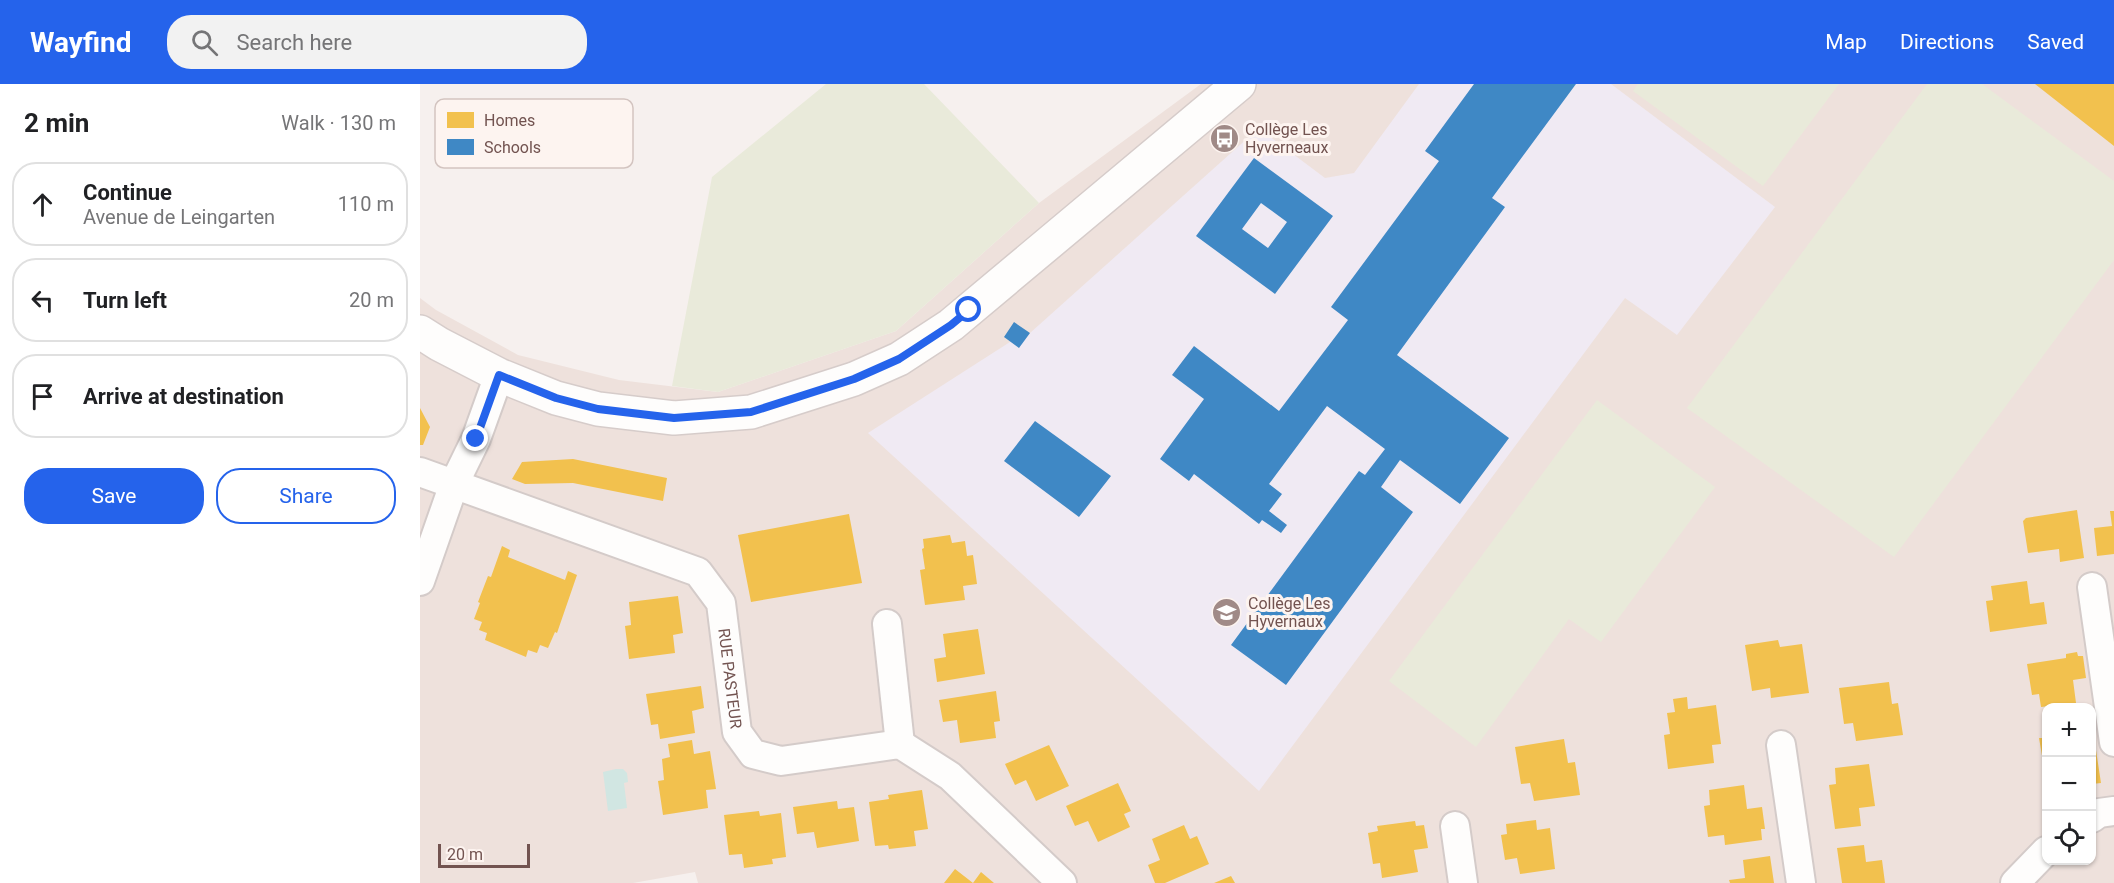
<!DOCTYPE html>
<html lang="en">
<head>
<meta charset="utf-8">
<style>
  body { margin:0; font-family:Roboto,sans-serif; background:#f2f2f2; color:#202124 }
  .controls { position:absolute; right:18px; bottom:18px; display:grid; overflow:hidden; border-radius:12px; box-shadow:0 2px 4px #0004 }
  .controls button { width:54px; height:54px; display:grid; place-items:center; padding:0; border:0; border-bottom:2px solid #e0e0e0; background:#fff; color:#202124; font:30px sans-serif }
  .scale { position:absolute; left:18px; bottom:15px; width:92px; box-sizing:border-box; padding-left:6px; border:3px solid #725350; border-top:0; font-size:16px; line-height:21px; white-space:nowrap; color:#725350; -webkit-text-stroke:4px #fdf4f0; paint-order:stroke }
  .stop { position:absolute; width:18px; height:18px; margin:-14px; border:4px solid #2563eb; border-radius:50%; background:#fff }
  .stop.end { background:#2563eb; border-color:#fff; box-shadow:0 2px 6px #0008 }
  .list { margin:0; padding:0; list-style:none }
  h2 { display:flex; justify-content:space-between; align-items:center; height:78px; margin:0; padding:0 24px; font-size:26px }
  h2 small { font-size:20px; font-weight:400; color:#757577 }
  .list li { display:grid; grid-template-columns:39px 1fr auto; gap:18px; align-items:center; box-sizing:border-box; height:84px; margin:0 12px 12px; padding:0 12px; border:2px solid #e0e0e0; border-radius:24px }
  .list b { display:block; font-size:22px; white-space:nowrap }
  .list p { margin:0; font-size:20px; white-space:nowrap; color:#757577 }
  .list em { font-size:20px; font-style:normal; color:#757577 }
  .actions { display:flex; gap:12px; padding:18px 24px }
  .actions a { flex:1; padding:14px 0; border:2px solid #2563eb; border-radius:24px; text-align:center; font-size:21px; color:#2563eb }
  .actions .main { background:#2563eb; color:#fff }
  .icon { flex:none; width:33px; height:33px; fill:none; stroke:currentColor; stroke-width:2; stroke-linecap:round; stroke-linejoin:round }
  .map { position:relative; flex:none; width:1694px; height:799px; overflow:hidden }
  header { display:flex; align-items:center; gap:36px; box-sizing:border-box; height:84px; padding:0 30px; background:#2563eb; color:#fff }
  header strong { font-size:28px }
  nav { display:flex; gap:33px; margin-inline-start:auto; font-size:21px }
  .search { width:420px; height:54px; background:#f2f2f2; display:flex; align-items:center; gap:15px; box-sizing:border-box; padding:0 21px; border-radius:24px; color:#757577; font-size:22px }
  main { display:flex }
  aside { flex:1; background:#fff }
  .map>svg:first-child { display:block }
  .residential { fill:#eee1dc; fill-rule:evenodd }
  .education { fill:#f0eaf3 }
  .green { fill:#e9eada }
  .water { fill:#d1e6e2 }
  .homes { fill:#f2c14e }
  .schools { fill:#3f88c5; fill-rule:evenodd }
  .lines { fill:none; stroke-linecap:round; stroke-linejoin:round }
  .street-casing { stroke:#d4cbc9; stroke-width:32 }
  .secondary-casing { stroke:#d6ccca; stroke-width:36 }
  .street { stroke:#fefdfc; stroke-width:28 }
  .secondary { stroke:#fefdfc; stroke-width:33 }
  .route { stroke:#2563eb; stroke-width:8 }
  .labels { text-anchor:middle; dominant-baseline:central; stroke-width:6; stroke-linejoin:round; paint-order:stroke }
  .poi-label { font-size:16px; fill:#725350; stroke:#fdf4f0; text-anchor:start }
  .street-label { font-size:16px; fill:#725350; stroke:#fdf4f0 }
  .key { fill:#fdf4f0; stroke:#d3c4c0; stroke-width:1.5 }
  .key-label { font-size:16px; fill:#725350 }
</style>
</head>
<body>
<header>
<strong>Wayfind</strong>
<div class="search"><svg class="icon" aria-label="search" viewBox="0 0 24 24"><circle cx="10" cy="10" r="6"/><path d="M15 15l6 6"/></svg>Search here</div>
<nav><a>Map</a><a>Directions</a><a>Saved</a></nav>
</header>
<main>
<aside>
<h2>2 min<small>Walk · 130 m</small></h2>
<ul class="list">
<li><svg class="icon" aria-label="ahead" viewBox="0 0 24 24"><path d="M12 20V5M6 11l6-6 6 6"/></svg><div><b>Continue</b><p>Avenue de Leingarten</p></div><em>110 m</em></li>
<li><svg class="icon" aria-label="left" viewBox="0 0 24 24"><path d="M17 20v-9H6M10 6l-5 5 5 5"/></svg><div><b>Turn left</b></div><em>20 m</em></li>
<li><svg class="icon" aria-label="arrive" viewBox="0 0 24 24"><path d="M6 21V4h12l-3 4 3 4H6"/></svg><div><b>Arrive at destination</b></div></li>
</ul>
<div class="actions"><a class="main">Save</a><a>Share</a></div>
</aside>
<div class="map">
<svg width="1694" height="799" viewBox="0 0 1694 799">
  <rect width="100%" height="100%" fill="#f6f0ee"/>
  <path class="residential" d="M781 0H1668L1694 21V799H278L275 788 213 799H0V214L16 226 98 271 199 296 298 308 476 247 619 119ZM1626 624H1672V776H1626Z"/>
  <path class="education" d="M999 0H1191L1355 123 1257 251 1205 214 839 707 448 349 590 258 610 249 830 52H849L905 94 934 89Z"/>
  <path class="green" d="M406 0H504L619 119 476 247 298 308 252 302 292 93Z
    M1218 0H1419L1343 102 1213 7Z
    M1507 0H1562L1694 97V176L1474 473 1267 324Z
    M1177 316 1295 403 1181 558 1149 535 1056 663 969 597Z"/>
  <path class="water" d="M196 685H203L207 689 208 698 204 699 207 724 188 727 183 688Z"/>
  <path class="homes" d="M1615 0H1694V62Z
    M0 324 10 343 3 361H0Z
    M153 375 247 394 243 417 153 399 105 400 92 395 102 378Z
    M1657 426 1664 474 1640 478 1639 465 1608 469 1603 437 1606 434Z
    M1690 427H1694V470L1677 472 1674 444 1692 442Z
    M429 430 442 499 331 518 318 451Z
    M530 451 532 459 545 457 547 472 553 471 557 500 543 502 545 516 505 521 500 486 505 485 502 465 504 464 503 455Z
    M82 462 90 466 88 473 145 496 148 487 157 491 137 549 135 548 128 564 120 561 117 569 108 566 106 573 65 556 67 549 59 546 62 538 54 535 60 519 58 518 68 492 71 493Z
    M1607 497 1610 520 1624 518 1627 540 1570 548 1566 517 1573 516 1571 502Z
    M258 512 263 549 253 551 255 569 209 575 205 542 211 541 209 518Z
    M558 545 565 590 517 598 514 575 526 573 523 550Z
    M1358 556 1360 563 1382 560 1389 609 1351 614 1350 604 1332 607 1325 561Z
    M1657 568 1658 572H1663L1666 594 1653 596 1656 619 1621 623 1619 610 1612 611 1607 580 1646 574V570Z
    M1469 598 1472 620 1478 619 1483 651 1436 657 1433 639 1424 640 1419 604Z
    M281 602 284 624 272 627 275 649 240 655 238 640 231 641 226 610Z
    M576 607 580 637 574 638 576 654 540 659 537 636 523 638 519 616Z
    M1267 613 1268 625 1296 621 1301 660 1292 661 1294 679 1248 685 1244 651 1250 650 1247 629 1255 628 1253 615Z
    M1626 640V682L1624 683 1619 654H1625L1623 641Z
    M1674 653 1681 699 1672 700V654Z
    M1144 655 1148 679 1155 678 1160 711 1114 717 1110 699 1101 700 1095 663Z
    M272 656 274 670 290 667 296 705 286 706 288 724 243 731 238 697 244 696 242 675 250 673 248 660Z
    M629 661 649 702 616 717 606 696 595 701 585 680Z
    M1449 680 1455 722 1439 724 1441 742 1415 745 1409 701 1416 700 1415 684Z
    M698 699 711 727 704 730 710 743 678 758 668 737 655 742 646 722Z
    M1324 701 1327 725 1342 723 1345 745H1341L1342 756 1305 761 1304 751 1288 753 1284 722 1290 721 1289 706Z
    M502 706 508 745 494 747 496 762 469 765 468 761 455 762 449 718 469 715 468 711Z
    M417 717 418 725 434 723 439 757 397 764 394 748 377 750 373 723Z
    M339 727 340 732 361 729 366 773 352 775 353 780 324 784 322 770 309 771 304 731Z
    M1116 736 1117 746 1130 744 1135 785 1100 790 1097 774 1085 776 1081 751 1087 750 1086 740Z
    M995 737 996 742 1004 741 1008 764 994 766 998 788 962 794 960 779 953 780 948 749 958 747 957 742Z
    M764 741 770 755 777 752 789 780 745 799H735L728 781 740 776 732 755Z
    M1444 761 1446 778 1462 776 1465 799H1422L1417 764Z
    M1350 772 1354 799H1310L1309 796 1325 794 1323 776Z
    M535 785 553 799H524Z
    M561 788 574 799H553Z
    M811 792 815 799H794Z"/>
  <path class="schools" d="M1054 0H1156L1072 114 1085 123 977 271 1089 354 1040 420 980 376 961 403 993 428 866 601 811 561 939 387 945 391 965 365 907 322 849 400 862 410 849 427 867 441 861 449 842 436 839 440 774 390 769 397 740 375 784 315 752 291 774 262 859 327 928 236 911 223 1019 77 1005 67Z
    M834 74 913 132 855 210 776 152ZM841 119 867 138 848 164 822 145Z
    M594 238 610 249 599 264 584 253Z
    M615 337 691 392 659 433 584 377Z"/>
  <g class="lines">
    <defs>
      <g id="street">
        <path id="s1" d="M0 388 278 488 301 519 317 648 333 670 361 677 480 660 530 692 642 799"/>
        <path d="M0 497 34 400 56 355 79 291"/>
        <path d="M1672 503 1694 658"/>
        <path d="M467 540 480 660"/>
        <path d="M1361 661 1381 799"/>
        <path d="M1672 734 1679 729 1694 727"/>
        <path d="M1035 742 1043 799"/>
        <path d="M1595 799 1626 767"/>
      </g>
      <path id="secondary" d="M0 248 19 260 79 291 136 314 178 325 254 334 331 328 434 295 479 275 531 241 819 0"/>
    </defs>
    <use href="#street" class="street-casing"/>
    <use href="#secondary" class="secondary-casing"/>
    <use href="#street" class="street"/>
    <use href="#secondary" class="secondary"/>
  </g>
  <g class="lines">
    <path class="route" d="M56 355 79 291 136 314 178 325 254 334 331 328 434 295 479 275 531 241 549 226"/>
  </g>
  <defs>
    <symbol id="bus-disc" viewBox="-11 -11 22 22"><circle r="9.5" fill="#a08a87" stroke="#fdf4f0"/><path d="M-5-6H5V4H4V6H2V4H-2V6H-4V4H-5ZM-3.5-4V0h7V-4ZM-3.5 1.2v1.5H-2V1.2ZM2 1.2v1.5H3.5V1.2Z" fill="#fff"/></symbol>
    <symbol id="school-disc" viewBox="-11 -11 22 22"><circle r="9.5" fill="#a08a87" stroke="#fdf4f0"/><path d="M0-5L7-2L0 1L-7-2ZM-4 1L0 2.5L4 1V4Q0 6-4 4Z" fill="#fff"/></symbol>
  </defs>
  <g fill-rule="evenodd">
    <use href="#bus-disc" x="788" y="38" width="33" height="33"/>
    <use href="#school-disc" x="790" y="512" width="33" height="33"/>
  </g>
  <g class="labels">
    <g class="poi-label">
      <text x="825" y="45">Collège Les<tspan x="825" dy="18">Hyverneaux</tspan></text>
      <text x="828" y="519">Collège Les<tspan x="828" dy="18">Hyvernaux</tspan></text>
    </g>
    <g class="street-label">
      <text stroke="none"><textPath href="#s1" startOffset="410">RUE PASTEUR</textPath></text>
    </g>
  </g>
  <rect x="15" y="15" width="198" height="69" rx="9" class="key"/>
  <rect x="27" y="28" width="27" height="16" fill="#f2c14e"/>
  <rect x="27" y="55" width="27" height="16" fill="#3f88c5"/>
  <g class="key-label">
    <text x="64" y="42">Homes</text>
    <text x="64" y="69">Schools</text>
  </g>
</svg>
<div class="controls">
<button>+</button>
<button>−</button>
<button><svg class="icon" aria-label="locate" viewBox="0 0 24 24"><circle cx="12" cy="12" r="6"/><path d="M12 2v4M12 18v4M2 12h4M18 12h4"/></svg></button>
</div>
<div class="scale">20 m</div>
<div class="stop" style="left:549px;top:226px"></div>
<div class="stop end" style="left:56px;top:355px"></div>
</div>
</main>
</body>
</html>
